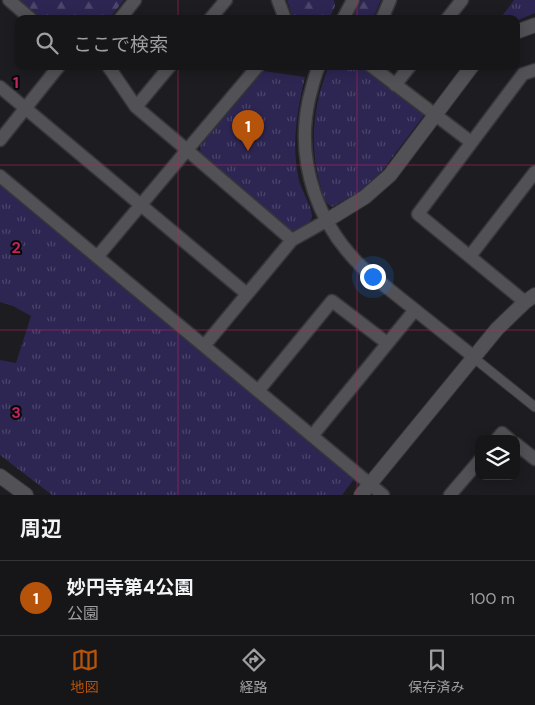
<!DOCTYPE html>
<html lang="ja">
<head>
<meta charset="utf-8">
<style>
  body { margin:0; font-family:"DM Sans","Noto Sans JP",sans-serif; background:#232225; color:#f1f3f6 }
  .controls { position:absolute; right:15px; bottom:15px; display:grid; overflow:hidden; border-radius:10px; box-shadow:0 2px 12px #0003 }
  .controls button { width:45px; height:45px; display:grid; place-items:center; padding:0; border:0; border-bottom:1px solid #353437; background:#161518; color:#f1f3f6; font:25px sans-serif }
  .you { position:absolute; left:372px; top:276px; width:18px; height:18px; margin:-12px; border:4px solid #fff; border-radius:50%; background:#1a73e8; box-shadow:0 0 0 8px #1a73e833 }
  .badge { display:grid; place-items:center; width:32px; height:32px; border-radius:50%; background:#b45309; color:#fff; font-size:16px; font-weight:700 }
  .pin { position:absolute; translate:-50% -41px; filter:drop-shadow(0 1px 2px #0008) }
  .pin::after { content:''; position:absolute; top:26px; width:18px; height:15px; background:inherit; clip-path:polygon(0 0,100% 0,50% 100%) }
  .list { margin:0; padding:0; list-style:none }
  h2 { display:flex; justify-content:space-between; align-items:center; height:65px; margin:0; padding:0 20px; font-size:21px }
  h2 small { font-size:16px; font-weight:400; color:#9e9fa2 }
  .list li { display:grid; grid-template-columns:32px 1fr auto; gap:15px; align-items:center; box-sizing:border-box; height:75px; padding:0 20px; border-top:1px solid #353437 }
  .list b { display:block; font-size:19px; white-space:nowrap }
  .list p { margin:0; font-size:16px; white-space:nowrap; color:#9e9fa2 }
  .list em { font-size:16px; font-style:normal; color:#9e9fa2 }
  .icon { flex:none; width:28px; height:28px; fill:none; stroke:currentColor; stroke-width:2; stroke-linecap:round; stroke-linejoin:round }
  .map { position:relative; flex:none; width:535px; height:495px; overflow:hidden }
  .search { position:absolute; background:#161518; box-shadow:0 2px 12px #0003; left:15px; right:15px; top:15px; height:55px; display:flex; align-items:center; gap:12px; box-sizing:border-box; padding:0 18px; border-radius:10px; color:#9e9fa2; font-size:19px }
  .sheet { height:140px; background:#161518 }
  nav { display:flex; justify-content:space-around; align-items:center; box-sizing:border-box; height:70px; border-top:1px solid #353437; background:#161518; font-size:14px; color:#9e9fa2 }
  nav a { display:grid; justify-items:center; gap:2px }
  nav .on { color:#b45309 }
  .map>svg:first-child { display:block }
  .grass { fill:url(#grass-tufts) }
  .forest { fill:url(#forest-firs) }
  .lines { fill:none; stroke-linecap:round; stroke-linejoin:round }
  .pedestrian-casing { stroke:#363639; stroke-width:11 }
  .minor-casing { stroke:#363639; stroke-width:15 }
  .tertiary-casing { stroke:#363639; stroke-width:16 }
  .pedestrian { stroke:#515156; stroke-width:9 }
  .minor { stroke:#515156; stroke-width:12 }
  .tertiary { stroke:#515156; stroke-width:14 }
  .grid { fill:none; stroke:#c42363; stroke-width:1; stroke-opacity:0.55 }
  .grid-label { font-size:16px; text-anchor:middle; font-weight:bold; fill:#c42363; stroke:#070709; stroke-width:4; stroke-linejoin:round; paint-order:stroke }
</style>
</head>
<body>
<div class="map">
<svg width="535" height="495" viewBox="0 0 535 495">
  <defs>
    <pattern id="grass-tufts" width="24" height="20" patternUnits="userSpaceOnUse" patternTransform="scale(1.25)"><rect width="24" height="20" fill="#2d2652"/><path d="M3 7l-1-3M5 7V3M7 7l1-3M15 17l-1-3M17 17v-4M19 17l1-3" fill="none" stroke="#4c466b"/></pattern>
    <pattern id="forest-firs" width="22" height="20" patternUnits="userSpaceOnUse" patternTransform="scale(1.25)"><rect width="22" height="20" fill="#2d2652"/><path d="M5 1l3.5 6h-7zM16 11l3.5 6h-7z" fill="#4c466b"/></pattern>
  </defs>
  <rect width="100%" height="100%" fill="#1d1c20"/>
  <path class="grass" d="M514 0H535V13L516 21V19H500Z
    M329 66H360L425 114 382 171 359 192 332 207C324 203 322 193 320 184 309 146 313 103 329 66Z
    M263 71 305 77C297 111 291 145 299 180 301 189 312 207 312 216 312 223 302 228 296 231L288 229 201 157 200 146Z
    M0 183 354 479 342 495H52L0 455V360L16 363 31 316 13 306 0 302Z"/>
  <path class="forest" d="M19 0H124L109 19H42Z
    M287 0H334L335 6 329 19H293Z
    M361 0H381L373 19H352Z"/>
  <g class="lines">
    <defs>
      <path id="pedestrian" d="M479 362 535 407"/>
      <path id="minor" d="M9 0 31 19
        M278 0 285 19
        M120 19 135 0
        M210 19 226 0
        M343 19 353 0
        M382 19 390 0
        M447 19 462 0
        M108 66 136 107 187 150 258 66
        M319 66C314 77 312 88 309 99 295 163 318 226 365 270L474 357
        M371 66 471 142
        M395 85 410 66
        M0 87 247 294
        M136 107 170 66
        M0 140 59 66
        M0 176 383 495
        M470 256 535 172
        M97 257 187 150 292 240
        M525 302 418 214 523 74 535 70
        M204 346 292 240 326 221
        M258 391 332 301 387 343
        M312 436 414 311
        M497 439 502 433 509 439
        M516 444 535 459
        M450 495 479 461"/>
      <path id="tertiary" d="M516 32 535 25
        M326 221 365 197 390 175 472 66
        M0 476 26 495
        M361 495 497 329 525 302 535 295"/>
    </defs>
    <use href="#pedestrian" class="pedestrian-casing"/>
    <use href="#minor" class="minor-casing"/>
    <use href="#tertiary" class="tertiary-casing"/>
    <use href="#pedestrian" class="pedestrian"/>
    <use href="#minor" class="minor"/>
    <use href="#tertiary" class="tertiary"/>
  </g>
  <path class="grid" d="M178 0V19M357 0V19M178 66V495M357 66V495M0 165H535M0 330H535"/>
  <g class="grid-label">
    <text x="16" y="88">1</text>
    <text x="16" y="253">2</text>
    <text x="16" y="418">3</text>
  </g>
</svg>
<div class="controls">
<button><svg class="icon" aria-label="layers" viewBox="0 0 24 24"><path d="M12 4l9 5-9 5-9-5zM3 14l9 5 9-5"/></svg></button>
</div>
<div class="you"></div>
<div class="pin badge" style="left:248px;top:151px">1</div>
<div class="search"><svg class="icon" aria-label="search" viewBox="0 0 24 24"><circle cx="10" cy="10" r="6"/><path d="M15 15l6 6"/></svg>ここで検索</div>
</div>
<section class="sheet">
<h2>周辺<small></small></h2>
<ul class="list">
<li><span class="badge">1</span><div><b>妙円寺第4公園</b><p>公園</p></div><em>100 m</em></li>
</ul>
</section>
<nav>
<a class="on"><svg class="icon" aria-label="map" viewBox="0 0 24 24"><path d="M3 6l6-2 6 2 6-2v14l-6 2-6-2-6 2zM9 4v14M15 6v14"/></svg>地図</a>
<a><svg class="icon" aria-label="directions" viewBox="0 0 24 24"><path d="M12 3l9 9-9 9-9-9zM9 14v-3h6M13 9l2 2-2 2"/></svg>経路</a>
<a><svg class="icon" aria-label="saved" viewBox="0 0 24 24"><path d="M7 4h10v16l-5-4-5 4z"/></svg>保存済み</a>
</nav>
</body>
</html>
